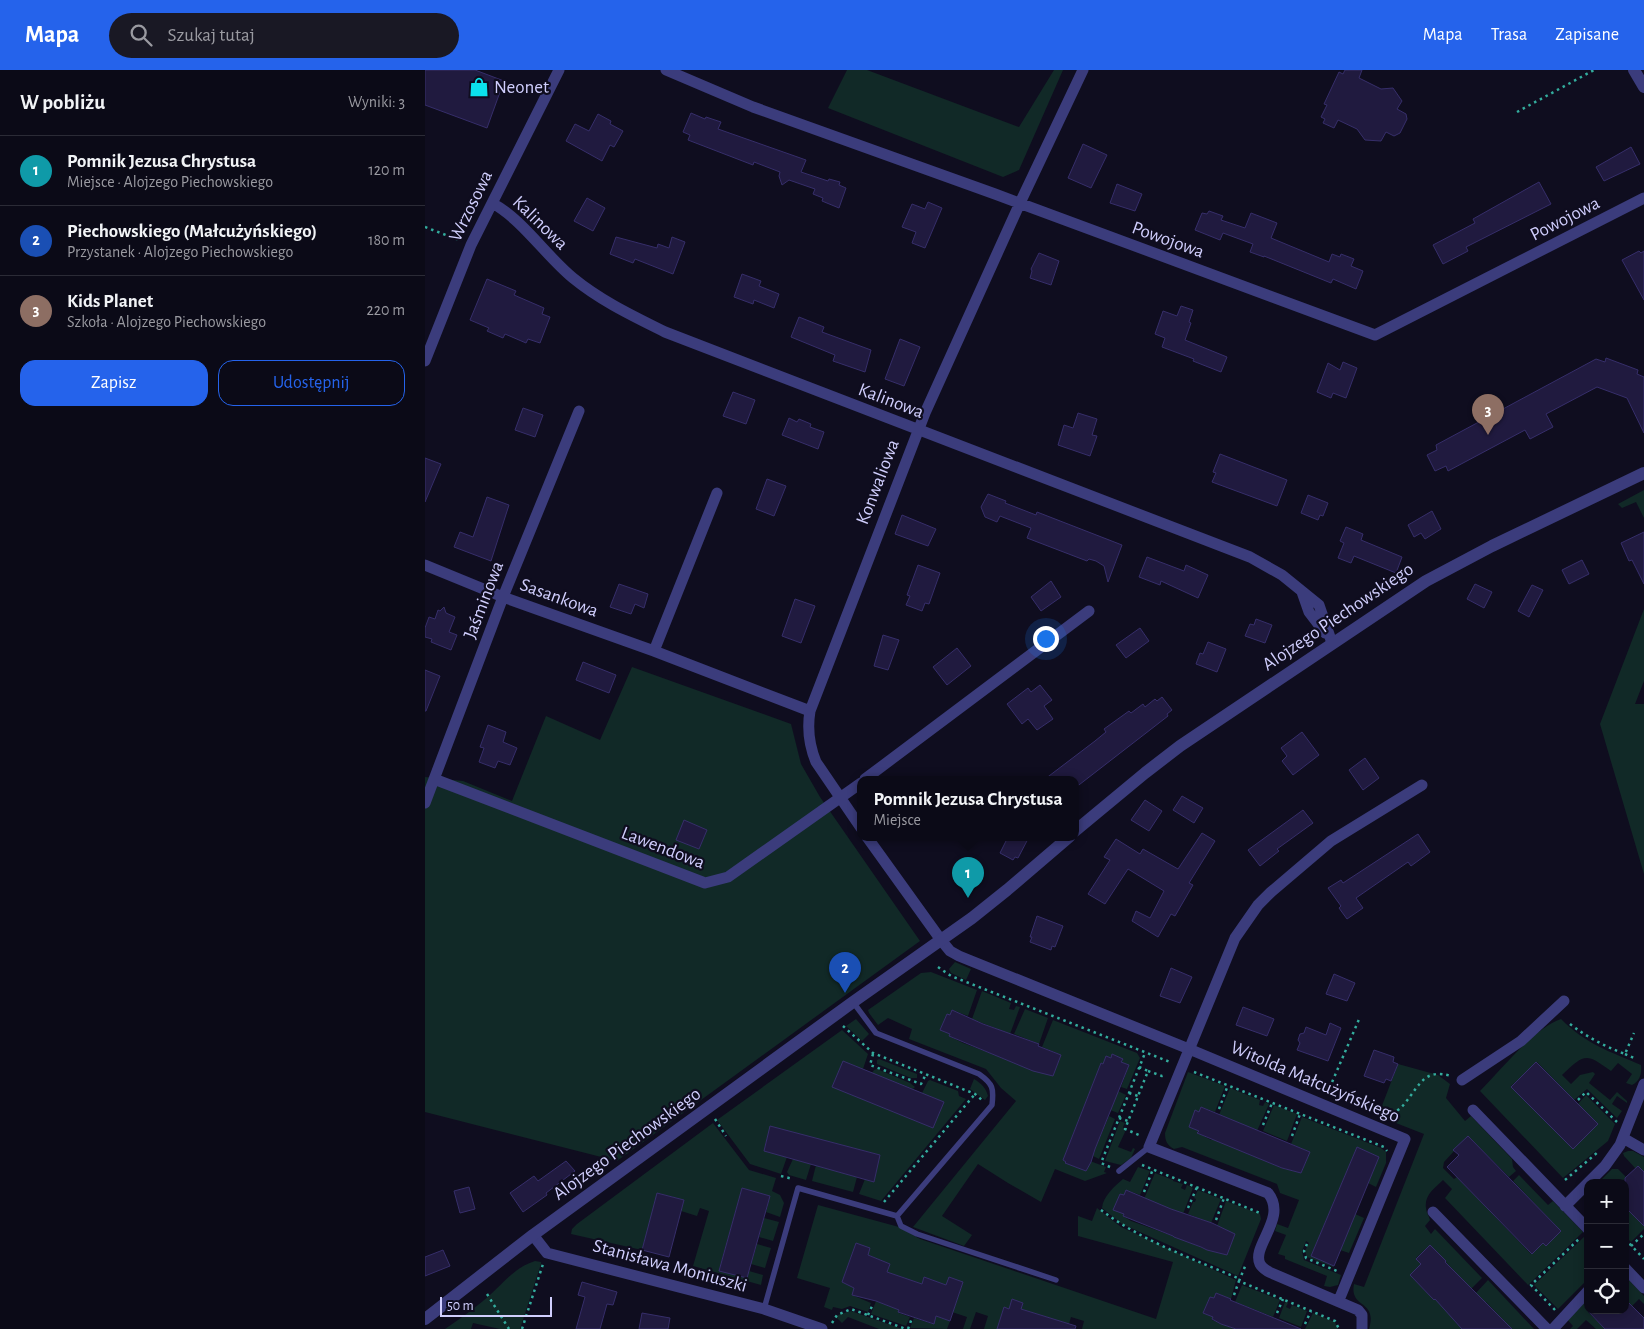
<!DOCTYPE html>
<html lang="pl">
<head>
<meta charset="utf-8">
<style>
  body { margin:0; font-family:"Alegreya Sans",sans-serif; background:#191824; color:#f1f3f6 }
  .controls { position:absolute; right:15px; bottom:15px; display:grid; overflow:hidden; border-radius:10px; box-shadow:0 2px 12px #0003 }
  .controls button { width:45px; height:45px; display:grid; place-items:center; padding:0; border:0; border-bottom:1px solid #2b2b36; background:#0b0a17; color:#f1f3f6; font:25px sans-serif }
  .scale { position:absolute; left:15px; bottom:12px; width:112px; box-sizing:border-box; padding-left:5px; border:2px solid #d0cefd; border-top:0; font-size:14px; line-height:18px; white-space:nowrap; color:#d0cefd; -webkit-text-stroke:4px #0f0d1f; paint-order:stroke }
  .you { position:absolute; left:620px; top:568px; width:18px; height:18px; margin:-12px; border:4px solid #fff; border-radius:50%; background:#1a73e8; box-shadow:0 0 0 8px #1a73e833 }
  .badge { display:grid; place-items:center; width:32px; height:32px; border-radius:50%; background:#2563eb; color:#fff; font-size:16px; font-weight:700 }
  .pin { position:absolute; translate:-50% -41px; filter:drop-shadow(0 1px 2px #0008) }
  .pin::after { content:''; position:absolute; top:26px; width:18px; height:15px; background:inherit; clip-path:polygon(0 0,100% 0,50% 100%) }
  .popup { position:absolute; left:432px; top:706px; width:222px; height:65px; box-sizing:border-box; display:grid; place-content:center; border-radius:10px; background:#0b0a17; filter:drop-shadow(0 1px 4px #0005); font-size:16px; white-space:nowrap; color:#9a9aa1 }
  .popup b { font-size:19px; color:#f1f3f6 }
  .popup::after { content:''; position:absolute; left:50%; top:100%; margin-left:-10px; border:10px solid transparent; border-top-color:#0b0a17 }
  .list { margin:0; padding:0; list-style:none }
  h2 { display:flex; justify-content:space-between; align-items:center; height:65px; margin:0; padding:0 20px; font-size:21px }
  h2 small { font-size:16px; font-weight:400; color:#9a9aa1 }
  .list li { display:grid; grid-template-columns:32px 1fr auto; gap:15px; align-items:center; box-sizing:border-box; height:70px; padding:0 20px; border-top:1px solid #2b2b36 }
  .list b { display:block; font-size:19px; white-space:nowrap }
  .list p { margin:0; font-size:16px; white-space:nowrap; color:#9a9aa1 }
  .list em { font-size:16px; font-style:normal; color:#9a9aa1 }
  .actions { display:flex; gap:10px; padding:15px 20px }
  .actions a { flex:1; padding:11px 0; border:1px solid #2563eb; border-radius:15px; text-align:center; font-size:18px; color:#2563eb }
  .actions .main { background:#2563eb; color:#fff }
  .icon { flex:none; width:28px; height:28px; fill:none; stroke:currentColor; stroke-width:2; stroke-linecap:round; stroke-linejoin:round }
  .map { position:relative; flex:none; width:1219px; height:1259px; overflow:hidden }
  header { display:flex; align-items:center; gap:30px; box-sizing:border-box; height:70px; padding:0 25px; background:#2563eb; color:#fff }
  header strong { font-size:24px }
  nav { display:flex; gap:28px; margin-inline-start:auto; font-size:18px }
  .search { width:350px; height:45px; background:#191824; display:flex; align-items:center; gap:12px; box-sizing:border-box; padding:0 18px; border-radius:28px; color:#9a9aa1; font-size:19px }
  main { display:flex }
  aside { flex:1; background:#0b0a17 }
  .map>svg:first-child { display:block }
  .green { fill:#112927 }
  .building { fill:#201a3f; stroke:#362e6a }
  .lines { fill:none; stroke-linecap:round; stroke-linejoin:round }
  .path { stroke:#33ac9d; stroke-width:2.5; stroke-dasharray:2.5 4; stroke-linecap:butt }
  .service { stroke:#3b3c7c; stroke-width:5.5 }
  .minor { stroke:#3b3c7c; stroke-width:11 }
  .tertiary { stroke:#3b3c7c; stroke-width:12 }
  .labels { text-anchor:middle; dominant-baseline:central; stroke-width:4.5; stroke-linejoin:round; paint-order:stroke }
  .poi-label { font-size:19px; fill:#d0cefd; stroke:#0f0d1f; text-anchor:start }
  .street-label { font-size:19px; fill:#d0cefd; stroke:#0f0d1f }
</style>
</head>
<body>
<header>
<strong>Mapa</strong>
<div class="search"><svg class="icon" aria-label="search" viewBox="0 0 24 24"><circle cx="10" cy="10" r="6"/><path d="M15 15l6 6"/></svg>Szukaj tutaj</div>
<nav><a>Mapa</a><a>Trasa</a><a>Zapisane</a></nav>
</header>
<main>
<aside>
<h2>W pobliżu<small>Wyniki: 3</small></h2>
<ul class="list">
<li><span class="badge" style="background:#0f9aa8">1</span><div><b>Pomnik Jezusa Chrystusa</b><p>Miejsce · Alojzego Piechowskiego</p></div><em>120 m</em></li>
<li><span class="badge" style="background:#1a4fb4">2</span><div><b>Piechowskiego (Małcużyńskiego)</b><p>Przystanek · Alojzego Piechowskiego</p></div><em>180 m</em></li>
<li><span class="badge" style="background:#8d6e63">3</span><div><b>Kids Planet</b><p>Szkoła · Alojzego Piechowskiego</p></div><em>220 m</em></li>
</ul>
<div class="actions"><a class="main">Zapisz</a><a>Udostępnij</a></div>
</aside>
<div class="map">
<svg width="1219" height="1259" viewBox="0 0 1219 1259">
  <rect width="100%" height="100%" fill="#0f0d1f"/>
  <path class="green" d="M422 0H442L594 57 629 0H638L594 100 578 107 403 38Z
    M1219 420V448L1211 432 1197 438 1193 434Z
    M1219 539V611L1210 634H1219V804L1175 654Z
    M207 597 366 654 376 694 395 727 495 871 192 1091 0 1042V707L38 711 87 731 121 646 175 670Z
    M530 892 546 899 541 910 526 903 524 899Z
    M506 902 552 920 543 946 527 940 525 945 522 944 516 960 525 964 524 966 538 973 628 1006 636 985 617 977 628 950 712 983 715 988 702 1019 696 1017 704 995 696 992 697 989 687 985 686 988 681 986 678 994 676 993 638 1090 641 1092V1093L661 1101 665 1091 681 1097 679 1102 682 1103 660 1111 630 1099 616 1132 583 1113 553 1094 517 1146 547 1165 539 1176 488 1157 591 1031 576 1018 561 999 484 969 487 959 463 948 453 955 444 943 443 940 496 903Z
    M557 921 586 933 584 939 589 940 591 936 595 937 585 964 547 949Z
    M600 939 623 948 614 974 589 964Z
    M431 949 444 964 437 971 421 956Z
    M1136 949C1162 975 1184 981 1216 995 1217 1003 1215 1011 1207 1015L1201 1013 1207 1004 1193 993 1186 1001C1161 983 1160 983 1137 1005L1146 1014 1155 1005 1168 1002 1170 1004 1164 1013 1185 1030 1192 1022 1202 1031V1033L1192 1026 1187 1034 1197 1041 1192 1048 1162 1019 1149 1030 1112 992 1086 1016 1148 1079 1173 1054 1153 1034 1161 1025 1190 1054 1183 1071 1138 1108 1055 1021C1076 1000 1109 958 1136 949Z
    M417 960 443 984 438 999 497 1023 503 1011 505 1010 533 1021 534 1026 541 1029 456 1131 434 1124 440 1109 449 1111 455 1085 345 1057 339 1080 362 1087 356 1104 325 1094 292 1050Z
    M454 989 492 1004V1008H486L452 994V990Z
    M973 994 1013 1005 1025 1014 1021 1028 1040 1051 1046 1046 1087 1089 1088 1097 1091 1101 1084 1107 1043 1066 1019 1092 1018 1098 1029 1109 1032 1107 1106 1184 1118 1173 1121 1176 1136 1161 1088 1111 1094 1105 1123 1135 1128 1131 1158 1162 1103 1215 1020 1128 1027 1119 1018 1110C1010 1118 999 1125 1001 1138 1001 1142 1004 1146 1005 1150L1000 1156 1006 1164 1010 1159 1057 1208 1046 1219 1005 1175 991 1188 996 1194 985 1205 1009 1230 1010 1229 1030 1245 1027 1248 1037 1259H944C953 1229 924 1239 929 1214L939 1217 999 1064 953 1046Z
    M452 999 485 1013 490 1017 488 1019 447 1003 449 1000Z
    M763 1002 800 1016 790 1042 776 1037 774 1042 770 1041 764 1057 774 1061 773 1063 786 1070 788 1069 857 1098 876 1103 885 1082 866 1074 877 1047 956 1078 961 1082V1093L951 1117 943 1113 954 1087 932 1077 886 1186 909 1196 908 1197 882 1187 880 1181 884 1173 881 1171 877 1181 879 1190 916 1205 913 1215 905 1217 899 1216 902 1206 860 1189V1186L853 1184 861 1165 850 1161 852 1154 863 1158 874 1130 855 1123 852 1114 757 1077 749 1079C742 1075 740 1071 740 1063Z
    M549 1009C557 1014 561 1018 563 1026L560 1030 545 1019Z
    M805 1018 835 1030 834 1035 838 1036 840 1032 844 1034 832 1061 794 1045Z
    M693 1021 701 1025 693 1043 685 1040Z
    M849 1035 872 1044 862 1071 838 1061Z
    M684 1046 690 1049 674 1089 668 1086 670 1079Z
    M695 1051 700 1053 698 1057 700 1062 693 1077 706 1082 708 1078 710 1079 706 1088 696 1095 680 1091Z
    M288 1053 324 1100 351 1108 347 1121 355 1125 359 1133 355 1147 341 1142 345 1126 317 1118 294 1200 321 1208 324 1201 338 1205 336 1215 268 1196 284 1141 275 1138 272 1146 256 1141 259 1130 233 1123 217 1180 146 1164 147 1159 152 1154Z
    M1203 1081H1208L1219 1087V1102L1211 1099 1199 1086 1198 1083Z
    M368 1089 386 1094 381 1110 364 1105 362 1102Z
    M391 1095 432 1107 428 1122 387 1111Z
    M713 1097 725 1101 715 1125 701 1120 699 1125 695 1124 689 1139 699 1144 698 1146 706 1151 748 1166 749 1167 755 1168 782 1180 802 1185 809 1166 792 1156 801 1131 835 1144 836 1149 813 1206 697 1154 677 1138C678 1126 690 1116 698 1109L705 1112Z
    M1187 1099H1193L1201 1107 1196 1113H1173Z
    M730 1103 748 1110V1111L758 1114 756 1118 760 1120 762 1115 768 1118 758 1144 719 1129Z
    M773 1120 796 1129 786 1153 763 1144 768 1132H770L771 1129 769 1128Z
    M393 1135 474 1157 495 1169 731 1249 748 1192 653 1166V1146L667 1151 672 1138 696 1157 811 1210 806 1229 791 1223 789 1228 785 1227 778 1243 788 1247 787 1250 811 1259H657L659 1251 646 1247 644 1254 596 1239 598 1233 587 1229 584 1239 579 1237 572 1259H559L563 1246 551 1242 545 1259H538L542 1247 527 1242 538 1212 521 1215 499 1207 497 1214 462 1202 465 1194 443 1185 431 1173 417 1212 429 1218 427 1225 446 1233 443 1242 425 1236 417 1239 408 1237 407 1240 399 1237 405 1218 372 1208Z
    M1200 1137 1219 1156V1159L1206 1172 1200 1166Z
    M930 1144 939 1148 924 1183 915 1180Z
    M339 1148 354 1152 348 1171 334 1167Z
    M1161 1165 1163 1167 1161 1184 1163 1186V1209L1133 1239 1109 1215Z
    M332 1174 346 1178 340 1198 326 1194Z
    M110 1191 116 1192V1194L95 1259H75L48 1253 46 1259H20C33 1250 46 1241 58 1231 77 1216 86 1199 110 1191Z
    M1200 1206 1219 1226V1234L1214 1229 1207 1236 1200 1228Z
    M1063 1210 1109 1259H1087L1061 1232 1059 1234 1050 1224Z
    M817 1215 855 1230 848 1247 810 1232Z
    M1163 1225V1242L1180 1259H1171L1161 1250 1152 1259H1145L1148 1256 1141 1248Z
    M451 1231 474 1240V1243L485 1247 481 1256 446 1244Z
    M860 1232 863 1233 861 1237 865 1239 867 1235 882 1241 876 1257 854 1248Z
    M426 1241 477 1259H454L423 1247 417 1253 412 1248 413 1245Z
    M888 1243 910 1252 913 1259H880Z
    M511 1246 525 1251 522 1259 485 1258 489 1248 508 1254Z"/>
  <path class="building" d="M0 0H50L79 11 62 58 0 35Z
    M920 0H937L934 8 956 19 968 18 977 31 972 39 981 44 982 49 975 63 969 66 961 62 956 71 940 70 932 59 913 50 909 58 898 53 900 49 896 47 902 35 899 34 914 2 918 4Z
    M266 43 280 49 281 47 296 52 293 59 381 90 376 102 403 111 404 109 415 112 414 115 421 118 414 138 397 131 398 128 388 124 390 119 364 110 357 115 354 106 355 102 329 92 328 95 263 70 265 65 258 62Z
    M173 44 186 51 185 54 198 61 189 77 185 75 177 91 141 71 150 54 164 61Z
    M658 74 682 85 666 118 643 108Z
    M1206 77 1215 94 1179 111 1171 97Z
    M1114 112 1126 134 1041 177 1043 181 1018 194 1008 175 1050 153 1048 149Z
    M692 114 717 124 710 141 685 133Z
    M162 128 180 138 168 161 149 151Z
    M503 132 517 138 500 178 487 173 491 162 477 157 487 134 500 139Z
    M784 141 798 146 796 150 820 158 826 143 852 153 846 168 904 192 907 184 915 187 916 184 929 189 926 196 938 201 931 219 908 209 906 213 839 186V187L825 182 828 174 798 163 795 170 770 160 777 143 782 144Z
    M191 167 232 178 233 174 244 178 247 167 260 172 248 204 210 189 208 193 185 184Z
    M1214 181 1216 183 1219 181V230L1197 190Z
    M614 183 634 191 626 215 605 208 607 201 606 199Z
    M317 204 336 211 334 216 354 224 349 238 329 230 328 234 309 227Z
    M62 209 91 221 89 225 119 238 117 244 125 247 115 273 103 269 101 273 80 264 78 268 62 261 64 258 45 250Z
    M756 236 768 240 764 252 766 253 760 270 802 287 796 302 768 291 769 289 737 277 740 268 730 264 738 241 752 246Z
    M374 247 399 257 397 262 446 280 440 302 408 291 410 285 366 267Z
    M475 269 495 277 479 316 460 309Z
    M1181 288 1213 300 1212 304 1219 307V363L1202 328 1172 317 1121 344 1128 357 1105 369 1100 360 1023 401 1021 396 1010 401 1002 385 1012 380 1011 375 1171 289 1180 292Z
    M918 292 932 298 921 328 908 323 906 328 892 322 903 293 915 300Z
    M308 322 330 330 321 354 298 346Z
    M98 338 118 345 110 367 90 360Z
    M653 343 672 349 667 365 672 366 665 386 633 375 639 355 648 358Z
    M364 348 372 352 374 349 386 354 385 357 399 362 393 379 357 365Z
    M795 384 862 410 852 436 787 412 791 403 788 402Z
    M0 388 16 394 0 432Z
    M342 409 361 416 349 446 331 439Z
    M563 424 581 431 580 433 611 445 612 442 697 475 683 512 679 496 671 491 664 489 662 491 602 468 606 458 575 446 572 452 560 447 556 437Z
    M883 425 903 433 898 446 895 445 893 450 876 443Z
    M62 427 84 435 66 491 29 477 35 462 48 467Z
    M1007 441 1016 459 1000 469 996 463 989 467 983 455Z
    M477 445 511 459 503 476 470 464Z
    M921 457 938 464 936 470 977 487 971 503 929 486 926 493 913 488 919 473 915 471Z
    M1219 462V514L1207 490 1204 491 1196 473Z
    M722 487 759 501 761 495 783 505 773 528 736 511 735 515 714 507Z
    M1157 490 1164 504 1144 514 1137 500Z
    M493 495 515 503 504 534 500 533 497 541 481 535 485 526 482 525Z
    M626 511 636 527 616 541 606 527Z
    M194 514 223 524 219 538 210 534 206 544 185 537Z
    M1050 514 1067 522 1059 538 1042 529Z
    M1107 515 1118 520 1104 547 1093 541Z
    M370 529 390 536 376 573 357 566Z
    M19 537 21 543 30 547 24 562 32 565 26 580 6 572 7 569 0 567V558L4 547 10 549 13 540 15 541Z
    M831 549 847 555 840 573 820 566 825 554 829 555Z
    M715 558 724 571 701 588 691 575Z
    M458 565 474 570 463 600 449 596Z
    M783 572 801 579 792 602 771 594 775 583 778 584Z
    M532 578 546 596 522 615 508 597Z
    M158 592 191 605 184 623 151 610Z
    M0 600 15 606 1 641H0Z
    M615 615 627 630 619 636 628 649 612 660 603 649 597 654 582 634 603 618 606 622Z
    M737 627 747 640 742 644 743 646 650 718V709H620L670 671 681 662 679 659 704 641 706 643 718 634 720 637 730 629 732 631Z
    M63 655 81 662 78 672 92 678 85 695 73 691 70 698 54 692 59 678 55 677Z
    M877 662 894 685 868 705 857 691 862 686 856 678Z
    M940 688 954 708 938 720 924 700Z
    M757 726 778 738 769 753 748 740Z
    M720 730 737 741 724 761 706 750Z
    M878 740 888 753 852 779 854 781 835 796 823 780Z
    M259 750 282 760 274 779 251 770Z
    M777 763 790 771 764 813 768 815 750 846 746 844 733 867 707 851 711 841 725 848 739 821 703 799 680 834 663 824 685 790 679 787 691 769 715 784 718 779 753 799Z
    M993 764 1005 782 986 796 983 792 931 828 938 838 922 849 914 838 916 836 903 818 916 810 918 813Z
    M583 767H604L593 788 590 787 588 790 575 783Z
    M612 846 638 856 630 877 627 876 626 880 605 872 607 867H605Z
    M746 898 767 907 755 933 735 926Z
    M909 904 930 913 922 931 901 924Z
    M818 937 849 949 842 966 811 955Z
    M527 940 558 954 614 974 613 976 636 985 628 1006 608 1001 524 966 525 964 515 960 522 944 525 945Z
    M905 953 916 958 903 991 872 980 875 973 873 970 875 964 879 963 881 957 901 965Z
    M949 980 969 987 968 992 973 994 966 1011 961 1009 959 1013 939 1006Z
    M687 984 698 989 696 992 704 995 670 1079 666 1092 661 1101 640 1093 641 1092 638 1090 676 993 678 994 681 986 686 988Z
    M418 991 519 1032 508 1058 407 1017Z
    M1111 992 1173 1054 1148 1079 1086 1017Z
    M776 1037 885 1082 876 1103 857 1098 772 1063 774 1061 764 1057 770 1040 774 1042Z
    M345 1056 455 1085 449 1112 339 1081Z
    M1043 1066 1136 1161 1121 1176 1118 1173 1107 1184 1022 1097 1034 1085 1028 1080Z
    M932 1077 954 1087 909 1196 886 1186Z
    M141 1091 150 1101 121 1123 122 1125 98 1142 85 1123 109 1106 113 1111Z
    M1213 1096 1219 1102V1156L1200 1137V1108Z
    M44 1117 50 1139 35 1143 29 1121Z
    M317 1118 345 1126 322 1208 294 1201Z
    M701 1120 746 1139 787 1153 810 1164 802 1185 782 1180 776 1177 749 1167 748 1166 698 1146 699 1144 688 1140 695 1124 699 1125Z
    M232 1123 259 1130 244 1187 217 1180Z
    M431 1173 445 1178 443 1185 465 1194 462 1202 497 1214 499 1207 521 1215 524 1207 538 1212 525 1251 511 1246 509 1254 473 1242 474 1240 451 1231 427 1225 429 1218 417 1212Z
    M1005 1175 1021 1191 1020 1192 1087 1259H1037L1010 1229 1009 1230 985 1205 996 1194 991 1189Z
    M18 1180 25 1196 0 1206V1187Z
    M157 1212 192 1222 188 1235 182 1234 175 1259H151L160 1227 153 1225Z
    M791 1223 806 1229 805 1230 876 1259H811L796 1254 787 1249 788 1247 778 1243 785 1227 789 1228Z
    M587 1229 598 1233 596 1239 651 1256 650 1259H572L579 1237 584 1239Z
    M1200 1229 1219 1248V1259H1180L1162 1240H1200Z
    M217 1243 245 1248 243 1259H214Z"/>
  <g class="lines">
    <path class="path" d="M1092 42 1169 0
      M0 157 34 170
      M513 897 526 906 745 992
      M1145 954C1162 967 1179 976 1200 984L1209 963
      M418 956 448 983 550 1024 558 1031
      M448 984 445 995 496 1014 501 1004
      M1200 984 1211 989
      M714 997 723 1001 700 1059 714 1065
      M723 1001 737 1006 741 1005
      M769 1002 959 1077 962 1081
      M704 1023 713 1026
      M902 1024 935 947
      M1153 1030 1161 1022 1192 1052
      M794 1039 803 1015
      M961 1047C968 1043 975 1040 980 1033 995 1015 999 998 1026 1006
      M694 1048 703 1051
      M290 1049 301 1066
      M838 1055 847 1033
      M867 1066 875 1044
      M717 1095 835 1143
      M685 1097 676 1093 720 983
      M356 1106 368 1109
      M1140 1110 1173 1082
      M719 1122 728 1099
      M459 1132 550 1024
      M763 1138 772 1117
      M676 1140C717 1171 768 1189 815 1209
      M791 1150 799 1128
      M1200 1169 1219 1189
      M882 1174 879 1181 881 1188 912 1201
      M1206 1176 1219 1164
      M814 1211 821 1194
      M62 1224 84 1259
      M809 1225 814 1211 910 1251 914 1259
      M1130 1240 1106 1215 1155 1168
      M852 1243 858 1229
      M443 1245 448 1234
      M407 1253 412 1245 426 1239 481 1259
      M880 1254 886 1241
      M97 1259 118 1194
      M483 1259 487 1248"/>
    <path class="service" d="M428 932 451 963 554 1004C568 1014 569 1018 567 1035L472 1146
      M694 1101 724 1077
      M472 1146 476 1156 492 1164 631 1210
      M339 1239 373 1118 472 1146"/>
    <path class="minor" d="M241 0 328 37 570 124 950 265 1219 128
      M67 133C97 149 121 186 148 208 176 231 208 246 240 262L825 487 857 505 894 535 907 573
      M0 291 46 175 134 0
      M0 495 78 527 229 581 385 641
      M877 522 884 542 900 563
      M229 581 292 423
      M9 709 280 813 303 807 436 713
      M440 709 664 541
      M0 733 78 527 154 341
      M436 758 391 692C384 675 382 659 385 641L500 343 595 133 658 0
      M442 767 516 870 525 881 534 886 764 979 980 1069 914 1230
      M1037 1010 1096 971 1139 931
      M1048 1040 1163 1159
      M1198 1068 1219 1080
      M1163 1113 1180 1096 1195 1075 1219 1014
      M1140 1136 1163 1113
      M1008 1142 1122 1259
      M108 1165 122 1183 339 1239 397 1259
      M1200 1198 1219 1218
      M937 1259V1245L933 1240 844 1202C841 1200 837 1198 835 1194 826 1176 863 1148 843 1123L724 1077 810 868 833 835 846 822 906 771 997 715
      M1128 1259 1163 1221"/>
    <path class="tertiary" d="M1209 0 1219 17
      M650 761 720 703 755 676 1001 511 1067 476 1219 403
      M0 1249 108 1165 428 932 547 848 582 820 644 767"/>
  </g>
  <defs>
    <symbol id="shop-bare" viewBox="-9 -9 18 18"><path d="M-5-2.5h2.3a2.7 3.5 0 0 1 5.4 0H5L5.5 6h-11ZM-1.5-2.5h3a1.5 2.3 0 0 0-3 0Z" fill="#0be2ec" stroke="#0f0d1f" stroke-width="2.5" paint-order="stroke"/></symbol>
  </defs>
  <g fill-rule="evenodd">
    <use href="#shop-bare" x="40" y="3" width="28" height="28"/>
  </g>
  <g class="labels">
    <g class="poi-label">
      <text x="69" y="17">Neonet</text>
    </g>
    <g class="street-label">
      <text transform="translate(46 136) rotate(-64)">Wrzosowa</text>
      <text transform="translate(1140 149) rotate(-27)">Powojowa</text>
      <text transform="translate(115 153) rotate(44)">Kalinowa</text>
      <text transform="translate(743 170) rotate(20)">Powojowa</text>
      <text transform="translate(466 331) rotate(21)">Kalinowa</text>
      <text transform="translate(453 412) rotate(-69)">Konwaliowa</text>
      <text transform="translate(134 528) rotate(20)">Sasankowa</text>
      <text transform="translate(59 530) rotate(-69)">Jaśminowa</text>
      <text transform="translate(913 547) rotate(-34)">Alojzego Piechowskiego</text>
      <text transform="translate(238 778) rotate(21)">Lawendowa</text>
      <text transform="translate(890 1012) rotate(23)">Witolda Małcużyńskiego</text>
      <text transform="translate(202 1074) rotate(-36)">Alojzego Piechowskiego</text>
      <text transform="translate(245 1196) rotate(15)">Stanisława Moniuszki</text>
    </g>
  </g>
</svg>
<div class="controls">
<button>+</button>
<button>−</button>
<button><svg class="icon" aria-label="locate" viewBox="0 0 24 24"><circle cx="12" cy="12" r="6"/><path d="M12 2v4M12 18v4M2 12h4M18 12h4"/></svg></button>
</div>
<div class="scale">50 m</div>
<div class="you"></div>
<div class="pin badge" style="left:543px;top:828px;background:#0f9aa8">1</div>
<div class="popup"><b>Pomnik Jezusa Chrystusa</b>Miejsce</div>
<div class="pin badge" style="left:420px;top:923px;background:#1a4fb4">2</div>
<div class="pin badge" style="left:1063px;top:365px;background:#8d6e63">3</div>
</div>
</main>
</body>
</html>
